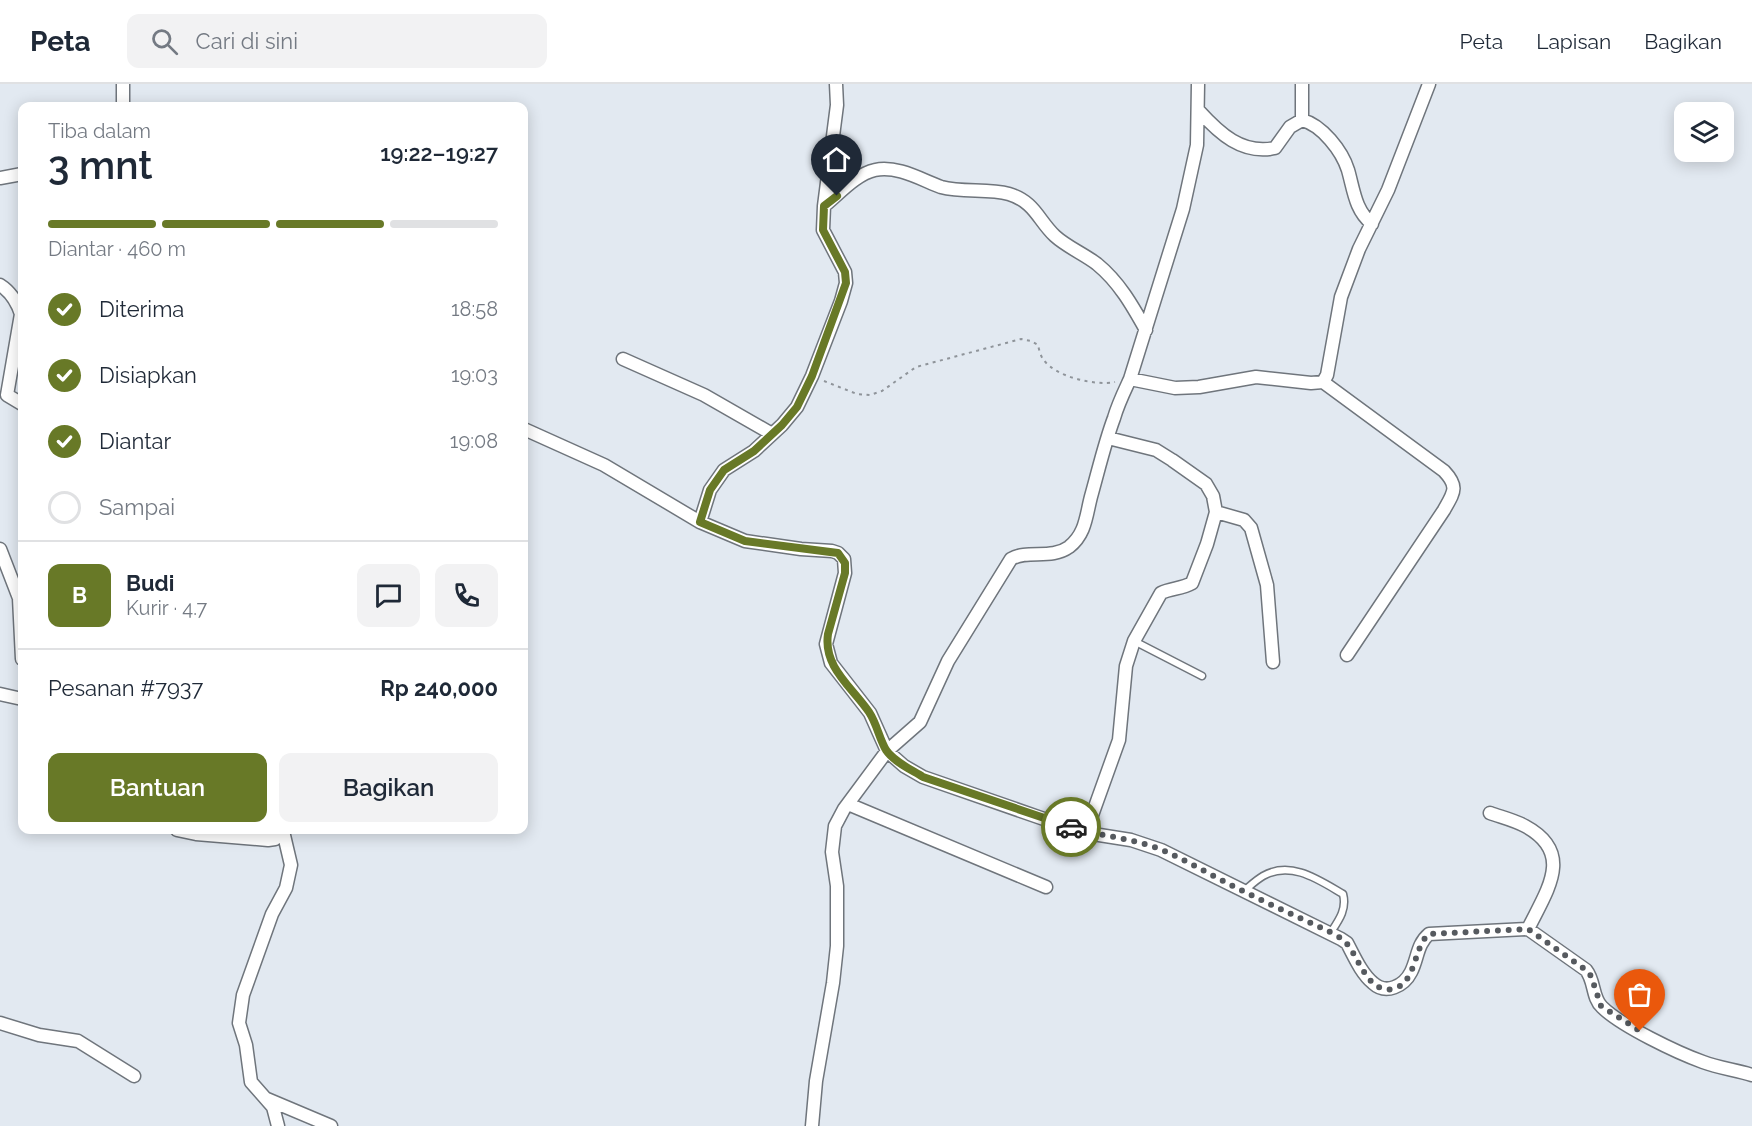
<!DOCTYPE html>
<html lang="id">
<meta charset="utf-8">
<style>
:root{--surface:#fff;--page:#f2f2f3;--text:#1f2937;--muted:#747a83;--line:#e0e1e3;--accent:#687927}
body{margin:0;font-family:Raleway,sans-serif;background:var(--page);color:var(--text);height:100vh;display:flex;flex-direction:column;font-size:22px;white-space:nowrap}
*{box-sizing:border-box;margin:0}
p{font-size:20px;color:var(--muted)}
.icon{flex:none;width:33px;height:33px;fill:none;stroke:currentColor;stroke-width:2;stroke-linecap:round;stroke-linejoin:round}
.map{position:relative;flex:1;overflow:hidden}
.drawer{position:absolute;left:18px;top:18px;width:510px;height:732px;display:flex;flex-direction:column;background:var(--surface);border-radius:12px;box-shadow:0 3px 15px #0003}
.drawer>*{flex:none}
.controls{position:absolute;left:1674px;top:18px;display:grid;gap:12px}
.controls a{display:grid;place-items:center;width:60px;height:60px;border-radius:12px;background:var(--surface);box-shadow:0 3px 15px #0003;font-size:30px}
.pin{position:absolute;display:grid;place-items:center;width:51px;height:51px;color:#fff;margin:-62px -26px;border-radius:50% 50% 50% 0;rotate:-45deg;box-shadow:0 0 6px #0007}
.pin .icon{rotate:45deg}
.courier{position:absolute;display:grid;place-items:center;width:60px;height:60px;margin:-30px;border:4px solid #687927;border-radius:50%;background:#fff;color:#222;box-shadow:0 2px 8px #0007}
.overview em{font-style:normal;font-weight:600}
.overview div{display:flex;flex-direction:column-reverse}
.overview{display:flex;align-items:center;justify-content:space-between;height:102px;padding:0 30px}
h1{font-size:39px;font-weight:600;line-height:45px}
.bar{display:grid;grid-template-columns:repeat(4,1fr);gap:9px 6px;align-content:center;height:72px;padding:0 30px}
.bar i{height:8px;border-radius:4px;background:var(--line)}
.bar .active{background:var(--accent)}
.bar p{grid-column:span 4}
.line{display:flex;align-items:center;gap:15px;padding:0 30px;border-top:2px solid var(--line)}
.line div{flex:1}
.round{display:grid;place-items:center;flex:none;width:63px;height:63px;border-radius:12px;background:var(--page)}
ol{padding:0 30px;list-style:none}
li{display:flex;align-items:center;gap:18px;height:66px}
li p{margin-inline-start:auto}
li .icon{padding:6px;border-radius:50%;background:var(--accent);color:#fff;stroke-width:4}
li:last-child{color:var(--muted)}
li i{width:33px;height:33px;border:3px solid var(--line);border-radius:50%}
.button{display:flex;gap:12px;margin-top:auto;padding:12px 30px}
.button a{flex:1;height:69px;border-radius:12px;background:var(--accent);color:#fff;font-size:24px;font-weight:600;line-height:69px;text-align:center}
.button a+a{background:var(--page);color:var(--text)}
header{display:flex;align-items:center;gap:36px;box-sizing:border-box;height:84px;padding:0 30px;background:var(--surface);border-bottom:2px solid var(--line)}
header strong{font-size:28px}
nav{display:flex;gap:33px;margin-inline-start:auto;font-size:21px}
.search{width:420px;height:54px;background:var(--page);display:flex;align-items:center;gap:15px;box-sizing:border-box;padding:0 21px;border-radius:12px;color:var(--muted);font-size:22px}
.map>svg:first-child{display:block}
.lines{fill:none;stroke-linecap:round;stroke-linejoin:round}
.service-casing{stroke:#6f757c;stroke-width:9}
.minor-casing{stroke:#6f757c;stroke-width:15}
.path{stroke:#8f949a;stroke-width:2;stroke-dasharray:3 4.5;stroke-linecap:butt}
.service{stroke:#fff;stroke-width:6}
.minor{stroke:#fff;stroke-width:12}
.done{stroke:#565a5f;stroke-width:6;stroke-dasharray:0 10.8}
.route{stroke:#687927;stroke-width:8}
</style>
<header>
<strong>Peta</strong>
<div class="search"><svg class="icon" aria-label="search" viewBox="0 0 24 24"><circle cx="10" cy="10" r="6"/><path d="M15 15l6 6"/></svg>Cari di sini</div>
<nav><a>Peta</a><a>Lapisan</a><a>Bagikan</a></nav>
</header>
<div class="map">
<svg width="1752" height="1042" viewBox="0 0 1752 1042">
<rect width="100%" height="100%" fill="#e2e9f1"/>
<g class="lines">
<g class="service-casing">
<path id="service" d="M1134 557 1202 592
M1244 807C1250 802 1256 796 1263 792 1291 776 1319 796 1343 810 1347 825 1339 836 1331 848"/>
</g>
<g class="minor-casing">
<path id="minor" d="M123 0V22
M836 0 837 21 824 122 823 146 845 188 846 199 841 217 812 292 797 323 782 341 754 367 724 386 710 406 700 438 745 457 801 465 832 467 838 469 844 475 845 489 826 560 831 579 870 629 887 667 904 682 923 693 1044 735 1093 750 1131 756 1161 766 1341 855 1347 859C1354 872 1361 889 1373 899 1386 911 1404 902 1411 888 1418 874 1417 860 1429 850L1528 845 1586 886C1595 897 1592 914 1602 923 1621 942 1678 969 1703 978 1719 984 1736 986 1752 991
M1302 0V36
M1199 27C1219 49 1242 71 1275 64L1290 43 1302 36C1322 41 1342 67 1348 86 1354 107 1355 126 1372 140
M0 94 22 90
M824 122C838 111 856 90 875 86 897 81 922 96 941 103 963 109 988 104 1009 110 1035 118 1038 136 1055 152 1067 163 1084 170 1097 180 1119 198 1132 221 1146 246
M0 201C11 208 17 218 21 230L7 311 22 320
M623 275 704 311 772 350
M1130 295 1183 125 1197 61 1198 0
M1323 298 1444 387C1459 403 1454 408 1444 426L1347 571
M524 345 604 381 700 438
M1108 354 1156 366 1172 376 1206 400 1213 412 1216 428 1244 436 1251 444 1267 501 1273 578
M0 465 19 514 22 575
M0 610 22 615
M848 720 1046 803
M1490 729C1501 733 1514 736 1525 742 1575 769 1547 806 1528 845
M177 746 196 750 268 756 275 755 284 746
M1086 748 1119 656 1126 582 1134 557 1161 509C1171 504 1182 505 1192 499L1207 460 1216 428
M0 939 39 951 78 957 134 992
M267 1015 331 1042
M278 1042 273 1023 251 998 246 961 239 939 243 911 272 830 286 804 291 781 283 747
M812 1042 816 997 833 899 837 862V802L832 768 835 742 844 725 887 667 920 638 948 577 1011 475C1028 465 1051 476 1069 463 1087 449 1086 429 1092 409 1099 384 1105 358 1114 334 1118 320 1124 308 1130 295L1175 304 1199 303 1256 293 1311 299 1323 298 1327 291 1341 213 1359 165 1388 106 1429 0"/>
</g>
<path class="path" d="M824 297 857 310 870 311 882 307 916 283 1021 255 1031 257 1038 261C1039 265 1040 271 1043 275 1055 293 1095 302 1115 298"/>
<use href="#service" class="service"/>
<use href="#minor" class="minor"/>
</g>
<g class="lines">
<path class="done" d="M1071 743C1100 752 1131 754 1160 765 1188 777 1214 793 1241 806 1270 821 1299 833 1328 847 1334 850 1342 854 1347 860 1359 874 1368 910 1393 905 1417 899 1413 863 1429 850L1528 845 1586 886 1591 892 1601 922 1640 947"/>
<path class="route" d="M837 112 824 122 823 146 845 188 846 199 812 292 797 323 782 341 754 367 724 386 710 406 700 438 745 457 838 469 845 479V489L828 550C823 583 852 603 869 628 877 640 879 654 886 666 894 678 912 686 923 693L1071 743"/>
</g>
</svg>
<div class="controls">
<a><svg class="icon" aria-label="layers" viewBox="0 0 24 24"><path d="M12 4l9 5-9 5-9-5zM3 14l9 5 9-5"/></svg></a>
</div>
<div class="pin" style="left:1640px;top:947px;background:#ea580c"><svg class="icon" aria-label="bag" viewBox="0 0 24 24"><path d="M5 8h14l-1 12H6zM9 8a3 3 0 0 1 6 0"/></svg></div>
<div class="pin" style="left:837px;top:112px;background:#1f2937"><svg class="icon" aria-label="home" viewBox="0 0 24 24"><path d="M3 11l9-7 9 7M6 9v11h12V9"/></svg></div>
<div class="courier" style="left:1071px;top:743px"><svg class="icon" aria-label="car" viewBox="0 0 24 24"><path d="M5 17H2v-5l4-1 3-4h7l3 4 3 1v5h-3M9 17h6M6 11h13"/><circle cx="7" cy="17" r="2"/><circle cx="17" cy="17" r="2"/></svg></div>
<section class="drawer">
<div class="overview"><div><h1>3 mnt</h1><p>Tiba dalam</p></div><em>19:22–19:27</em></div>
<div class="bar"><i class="active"></i><i class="active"></i><i class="active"></i><i></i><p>Diantar · 460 m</p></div>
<ol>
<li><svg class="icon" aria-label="check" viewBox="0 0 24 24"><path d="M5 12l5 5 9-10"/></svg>Diterima<p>18:58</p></li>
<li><svg class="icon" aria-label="check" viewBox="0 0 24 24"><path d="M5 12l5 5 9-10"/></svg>Disiapkan<p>19:03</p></li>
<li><svg class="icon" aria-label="check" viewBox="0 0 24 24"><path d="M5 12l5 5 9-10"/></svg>Diantar<p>19:08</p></li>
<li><i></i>Sampai</li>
</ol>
<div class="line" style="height:108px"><b class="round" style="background:var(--accent);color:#fff">B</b><div><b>Budi</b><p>Kurir · 4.7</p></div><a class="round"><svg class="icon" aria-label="chat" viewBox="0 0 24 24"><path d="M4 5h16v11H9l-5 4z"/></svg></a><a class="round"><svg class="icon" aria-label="phone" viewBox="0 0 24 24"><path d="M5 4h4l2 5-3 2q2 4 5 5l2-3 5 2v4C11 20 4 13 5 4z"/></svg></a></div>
<div class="line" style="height:78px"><div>Pesanan #7937</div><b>Rp 240,000</b></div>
<div class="button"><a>Bantuan</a><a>Bagikan</a></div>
</section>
</div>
